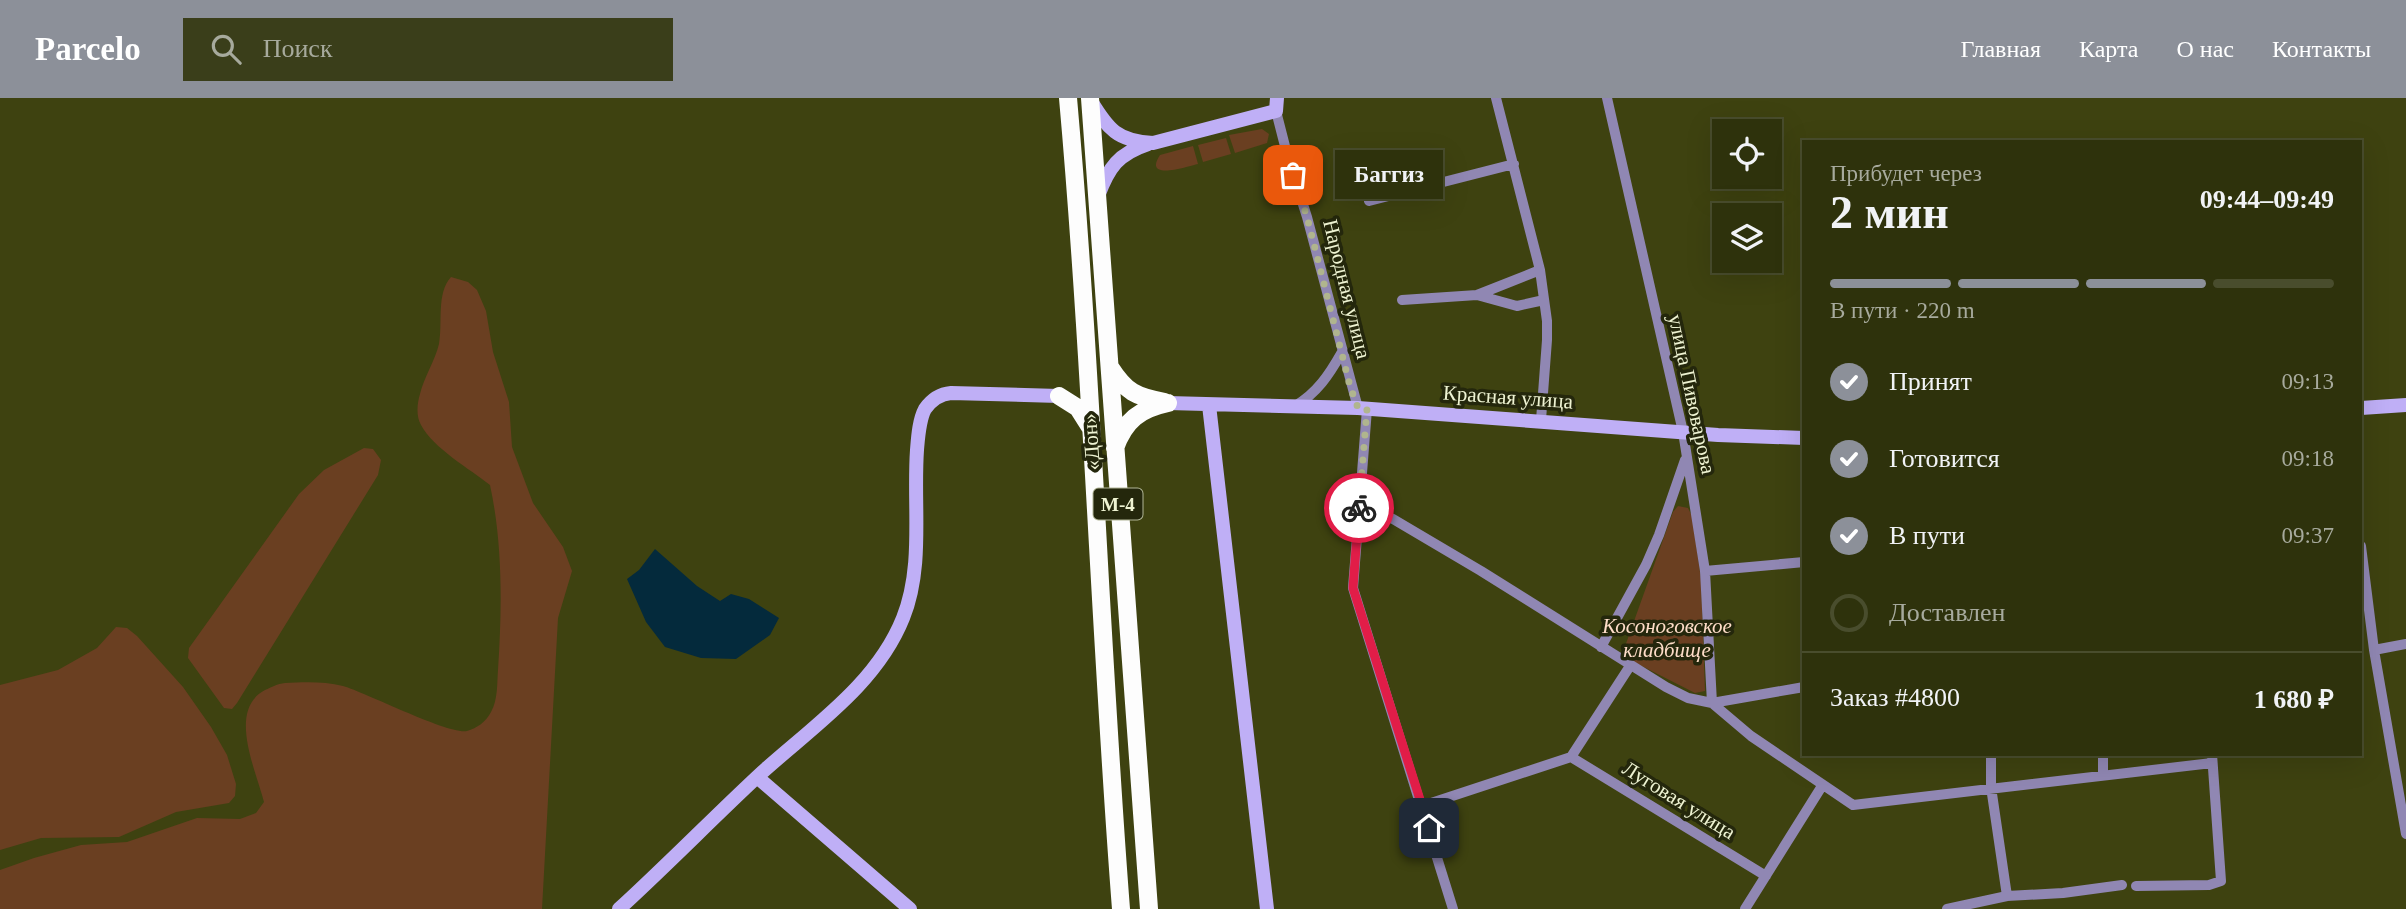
<!DOCTYPE html>
<html lang="ru">
<meta charset="utf-8">
<style>
:root{--surface:#2e320c;--page:#3a3e1a;--text:#f1f3f6;--muted:#a7aa9d;--line:#494d2d;--accent:#8c9099}
body{margin:0;font-family:Georgia,serif;background:var(--page);color:var(--text);height:100vh;display:flex;flex-direction:column;font-size:26px;white-space:nowrap}
*{box-sizing:border-box;margin:0}
p{font-size:23px;color:var(--muted)}
.icon{flex:none;width:38px;height:38px;fill:none;stroke:currentColor;stroke-width:2;stroke-linecap:round;stroke-linejoin:round}
.map{position:relative;flex:1;overflow:hidden}
.side{position:absolute;left:1802px;top:42px;width:560px;height:616px;display:flex;flex-direction:column;background:var(--surface);border-radius:0px;box-shadow:0 7px 28px #0002,0 0 0 2px var(--line)}
.side>*{flex:none}
.tools{position:absolute;left:1712px;top:21px;display:grid;gap:14px}
.tools a{display:grid;place-items:center;width:70px;height:70px;border-radius:0px;background:var(--surface);box-shadow:0 7px 28px #0002,0 0 0 2px var(--line);font-size:35px}
.pin{position:absolute;display:grid;place-items:center;width:60px;height:60px;color:#fff;margin:-30px;border-radius:14px;box-shadow:0 4px 10px #0006}
.courier{position:absolute;display:grid;place-items:center;width:70px;height:70px;margin:-35px;border:5px solid #e11d48;border-radius:50%;background:#fff;color:#222;box-shadow:0 2px 9px #0007}
.bubble{position:absolute;height:49px;border-radius:0px;background:var(--surface);box-shadow:0 7px 28px #0002,0 0 0 2px var(--line);font-size:23px;font-weight:600;line-height:49px;text-align:center}
.summary em{font-style:normal;font-weight:600}
.summary div{display:flex;flex-direction:column-reverse}
.summary{display:flex;align-items:center;justify-content:space-between;height:119px;padding:0 28px}
h1{font-size:46px;font-weight:600;line-height:52px}
.bar{display:grid;grid-template-columns:repeat(4,1fr);gap:10px 7px;align-content:center;height:84px;padding:0 28px}
.bar i{height:9px;border-radius:5px;background:var(--line)}
.bar .selected{background:var(--accent)}
.bar p{grid-column:span 4}
.line{display:flex;align-items:center;gap:18px;padding:0 28px;border-top:2px solid var(--line)}
.line div{flex:1}
ol{padding:0 28px;list-style:none}
li{display:flex;align-items:center;gap:21px;height:77px}
li p{margin-inline-start:auto}
li .icon{padding:7px;border-radius:50%;background:var(--accent);color:#fff;stroke-width:4}
li:last-child{color:var(--muted)}
li i{width:38px;height:38px;border:4px solid var(--line);border-radius:50%}
header{display:flex;align-items:center;gap:42px;box-sizing:border-box;height:98px;padding:0 35px;background:var(--accent);color:#fff}
header strong{font-size:33px}
nav{display:flex;gap:38px;margin-inline-start:auto;font-size:24px}
.search{width:490px;height:63px;background:var(--page);display:flex;align-items:center;gap:18px;box-sizing:border-box;padding:0 24px;border-radius:0px;color:var(--muted);font-size:26px}
.map>svg:first-child{display:block}
.green{fill:#6a3f21}
.water{fill:#042a3c}
.lines{fill:none;stroke-linecap:round;stroke-linejoin:round}
.street{stroke:#9087b3;stroke-width:10}
.secondary{stroke:#bfaff6;stroke-width:14}
.highway{stroke:#fdfdfd;stroke-width:18}
.done{stroke:#b0b58e;stroke-width:7;stroke-dasharray:0 12.6}
.route{stroke:#e11d48;stroke-width:9}
.labels{text-anchor:middle;stroke-width:7;stroke-linejoin:round;paint-order:stroke}
.shield{fill:#24270c;stroke:#b1b697;stroke-width:2}
.shield-label{font-size:19px;font-weight:bold;fill:#eef3d2}
.street-label{font-size:21px;fill:#eef3d2;stroke:#24270c}
.park-label{font-size:21px;font-style:italic;fill:#feddc8;stroke:#24270c}
</style>
<header>
<strong>Parcelo</strong>
<div class="search"><svg class="icon" aria-label="search" viewBox="0 0 24 24"><circle cx="10" cy="10" r="6"/><path d="M15 15l6 6"/></svg>Поиск</div>
<nav><a>Главная</a><a>Карта</a><a>О нас</a><a>Контакты</a></nav>
</header>
<div class="map">
<svg width="2406" height="811" viewBox="0 0 2406 811">
<rect width="100%" height="100%" fill="#3e4210"/>
<path class="green" d="M1262 31 1269 36 1267 45 1235 55 1229 37Z
M1226 40 1231 56 1203 64 1198 47Z
M1193 48 1198 66C1189 68 1142 84 1160 57Z
M451 179 468 184 477 192 486 213 493 254 509 304 512 349 533 405 563 449 572 473 558 520 542 811H0V772L34 760 81 747 127 744 197 720 240 721 256 715 264 704C256 672 227 612 265 592 272 589 277 586 285 585 303 584 324 583 343 588 367 595 449 637 467 633 477 630 486 624 491 614 498 602 497 585 498 572 502 511 503 447 490 387 470 371 433 350 421 327 416 318 417 306 420 296 424 279 435 263 439 246 443 224 436 196 451 179Z
M364 350 373 351 381 362 378 377 237 605 232 611 224 610 188 560 189 550 299 396 324 372Z
M1678 408 1688 410 1692 418 1701 481 1705 593 1695 595 1628 561 1623 554 1673 414Z
M116 529 127 530 137 538 183 589 211 629 227 657 236 686 235 698 229 705 176 714 119 739 41 740 0 752V587L58 572 97 550Z"/>
<path class="water" d="M655 451 697 488 720 503 731 496 749 501 779 520 770 537 736 561 701 560 665 549 646 524 627 481 639 472Z"/>
<g class="lines">
<path class="street" d="M1496 0 1540 172 1547 223V242L1541 322
M1607 0 1683 334 1705 473 1712 605 1804 589
M1276 13 1287 56 1307 119 1358 310
M1369 103 1514 66
M1477 197 1517 208 1544 202
M1402 202 1477 197 1540 172
M1295 308C1317 295 1329 277 1342 254
M1367 311 1353 490 1453 811
M1359 409 1393 421 1481 473 1666 589 1688 600 1712 605 1751 638 1853 707 2212 665
M2361 448 2374 552 2406 736
M1705 473 1804 464
M1601 549 1646 467 1659 437 1685 362
M2374 552 2406 546
M1991 656V689L2007 798
M2103 656V676
M1571 659 1766 778
M1422 708 1571 659 1630 568
M2136 788 2209 787 2221 783 2212 656
M1745 811 1822 688
M1947 811 2007 798 2063 795 2122 787"/>
<path class="secondary" d="M1091 3C1108 31 1117 43 1153 45L1276 13 1277 0
M1098 98C1109 69 1118 56 1148 46
M1168 305 1358 310 1718 337 1804 340
M1209 307 1267 811
M2361 310 2406 307
M757 679 910 811
M619 811C666 768 711 722 757 679 809 631 876 588 903 520 924 468 913 408 917 352 918 340 919 322 925 311 932 301 940 296 951 295L1059 298"/>
<path class="highway" d="M1068 0C1092 270 1100 541 1121 811
M1090 0 1149 811
M1110 269C1126 294 1136 299 1165 304
M1059 298 1078 310 1090 329
M1115 350C1125 322 1140 311 1168 305"/>
</g>
<g class="lines">
<path class="done" d="M1293 77 1307 119 1350 288 1358 310 1367 311 1359 410"/>
<path class="route" d="M1359 410 1353 490 1429 730"/>
</g>
<g class="labels">
<rect class="shield" x="1093.5" y="390.5" width="49" height="31" rx="5"/>
<g class="shield-label">
<text x="1118" y="413">М-4</text>
</g>
<g class="street-label">
<text transform="translate(1347 191) rotate(76)" y="7">Народная улица</text>
<text transform="translate(1692 296) rotate(78)" y="7">улица Пивоварова</text>
<text transform="translate(1508 299) rotate(4)" y="7">Красная улица</text>
<text transform="translate(1091 344) rotate(-94)" y="7">«Дон»</text>
<text transform="translate(1679 702) rotate(32)" y="7">Луговая улица</text>
</g>
<g class="park-label">
<text x="1667" y="535">Косоноговское<tspan x="1667" dy="24">кладбище</tspan></text>
</g>
</g>
</svg>
<div class="tools">
<a><svg class="icon" aria-label="locate" viewBox="0 0 24 24"><circle cx="12" cy="12" r="6"/><path d="M12 2v4M12 18v4M2 12h4M18 12h4"/></svg></a>
<a><svg class="icon" aria-label="layers" viewBox="0 0 24 24"><path d="M12 4l9 5-9 5-9-5zM3 14l9 5 9-5"/></svg></a>
</div>
<div class="pin" style="left:1293px;top:77px;background:#ea580c"><svg class="icon" aria-label="bag" viewBox="0 0 24 24"><path d="M5 8h14l-1 12H6zM9 8a3 3 0 0 1 6 0"/></svg></div>
<div class="pin" style="left:1429px;top:730px;background:#1f2937"><svg class="icon" aria-label="home" viewBox="0 0 24 24"><path d="M3 11l9-7 9 7M6 9v11h12V9"/></svg></div>
<div class="courier" style="left:1359px;top:410px"><svg class="icon" aria-label="bike" viewBox="0 0 24 24"><circle cx="6" cy="16" r="4"/><circle cx="18" cy="16" r="4"/><path d="M6 16l4-8h5l3 8M10 8l3 8H6M13 5h3"/></svg></div>
<div class="bubble" style="left:1335px;top:52px;width:108px">Баггиз</div>
<section class="side">
<div class="summary"><div><h1>2 мин</h1><p>Прибудет через</p></div><em>09:44–09:49</em></div>
<div class="bar"><i class="selected"></i><i class="selected"></i><i class="selected"></i><i></i><p>В пути · 220 m</p></div>
<ol>
<li><svg class="icon" aria-label="check" viewBox="0 0 24 24"><path d="M5 12l5 5 9-10"/></svg>Принят<p>09:13</p></li>
<li><svg class="icon" aria-label="check" viewBox="0 0 24 24"><path d="M5 12l5 5 9-10"/></svg>Готовится<p>09:18</p></li>
<li><svg class="icon" aria-label="check" viewBox="0 0 24 24"><path d="M5 12l5 5 9-10"/></svg>В пути<p>09:37</p></li>
<li><i></i>Доставлен</li>
</ol>
<div class="line" style="height:91px"><div>Заказ #4800</div><b>1 680 ₽</b></div>
</section>
</div>
